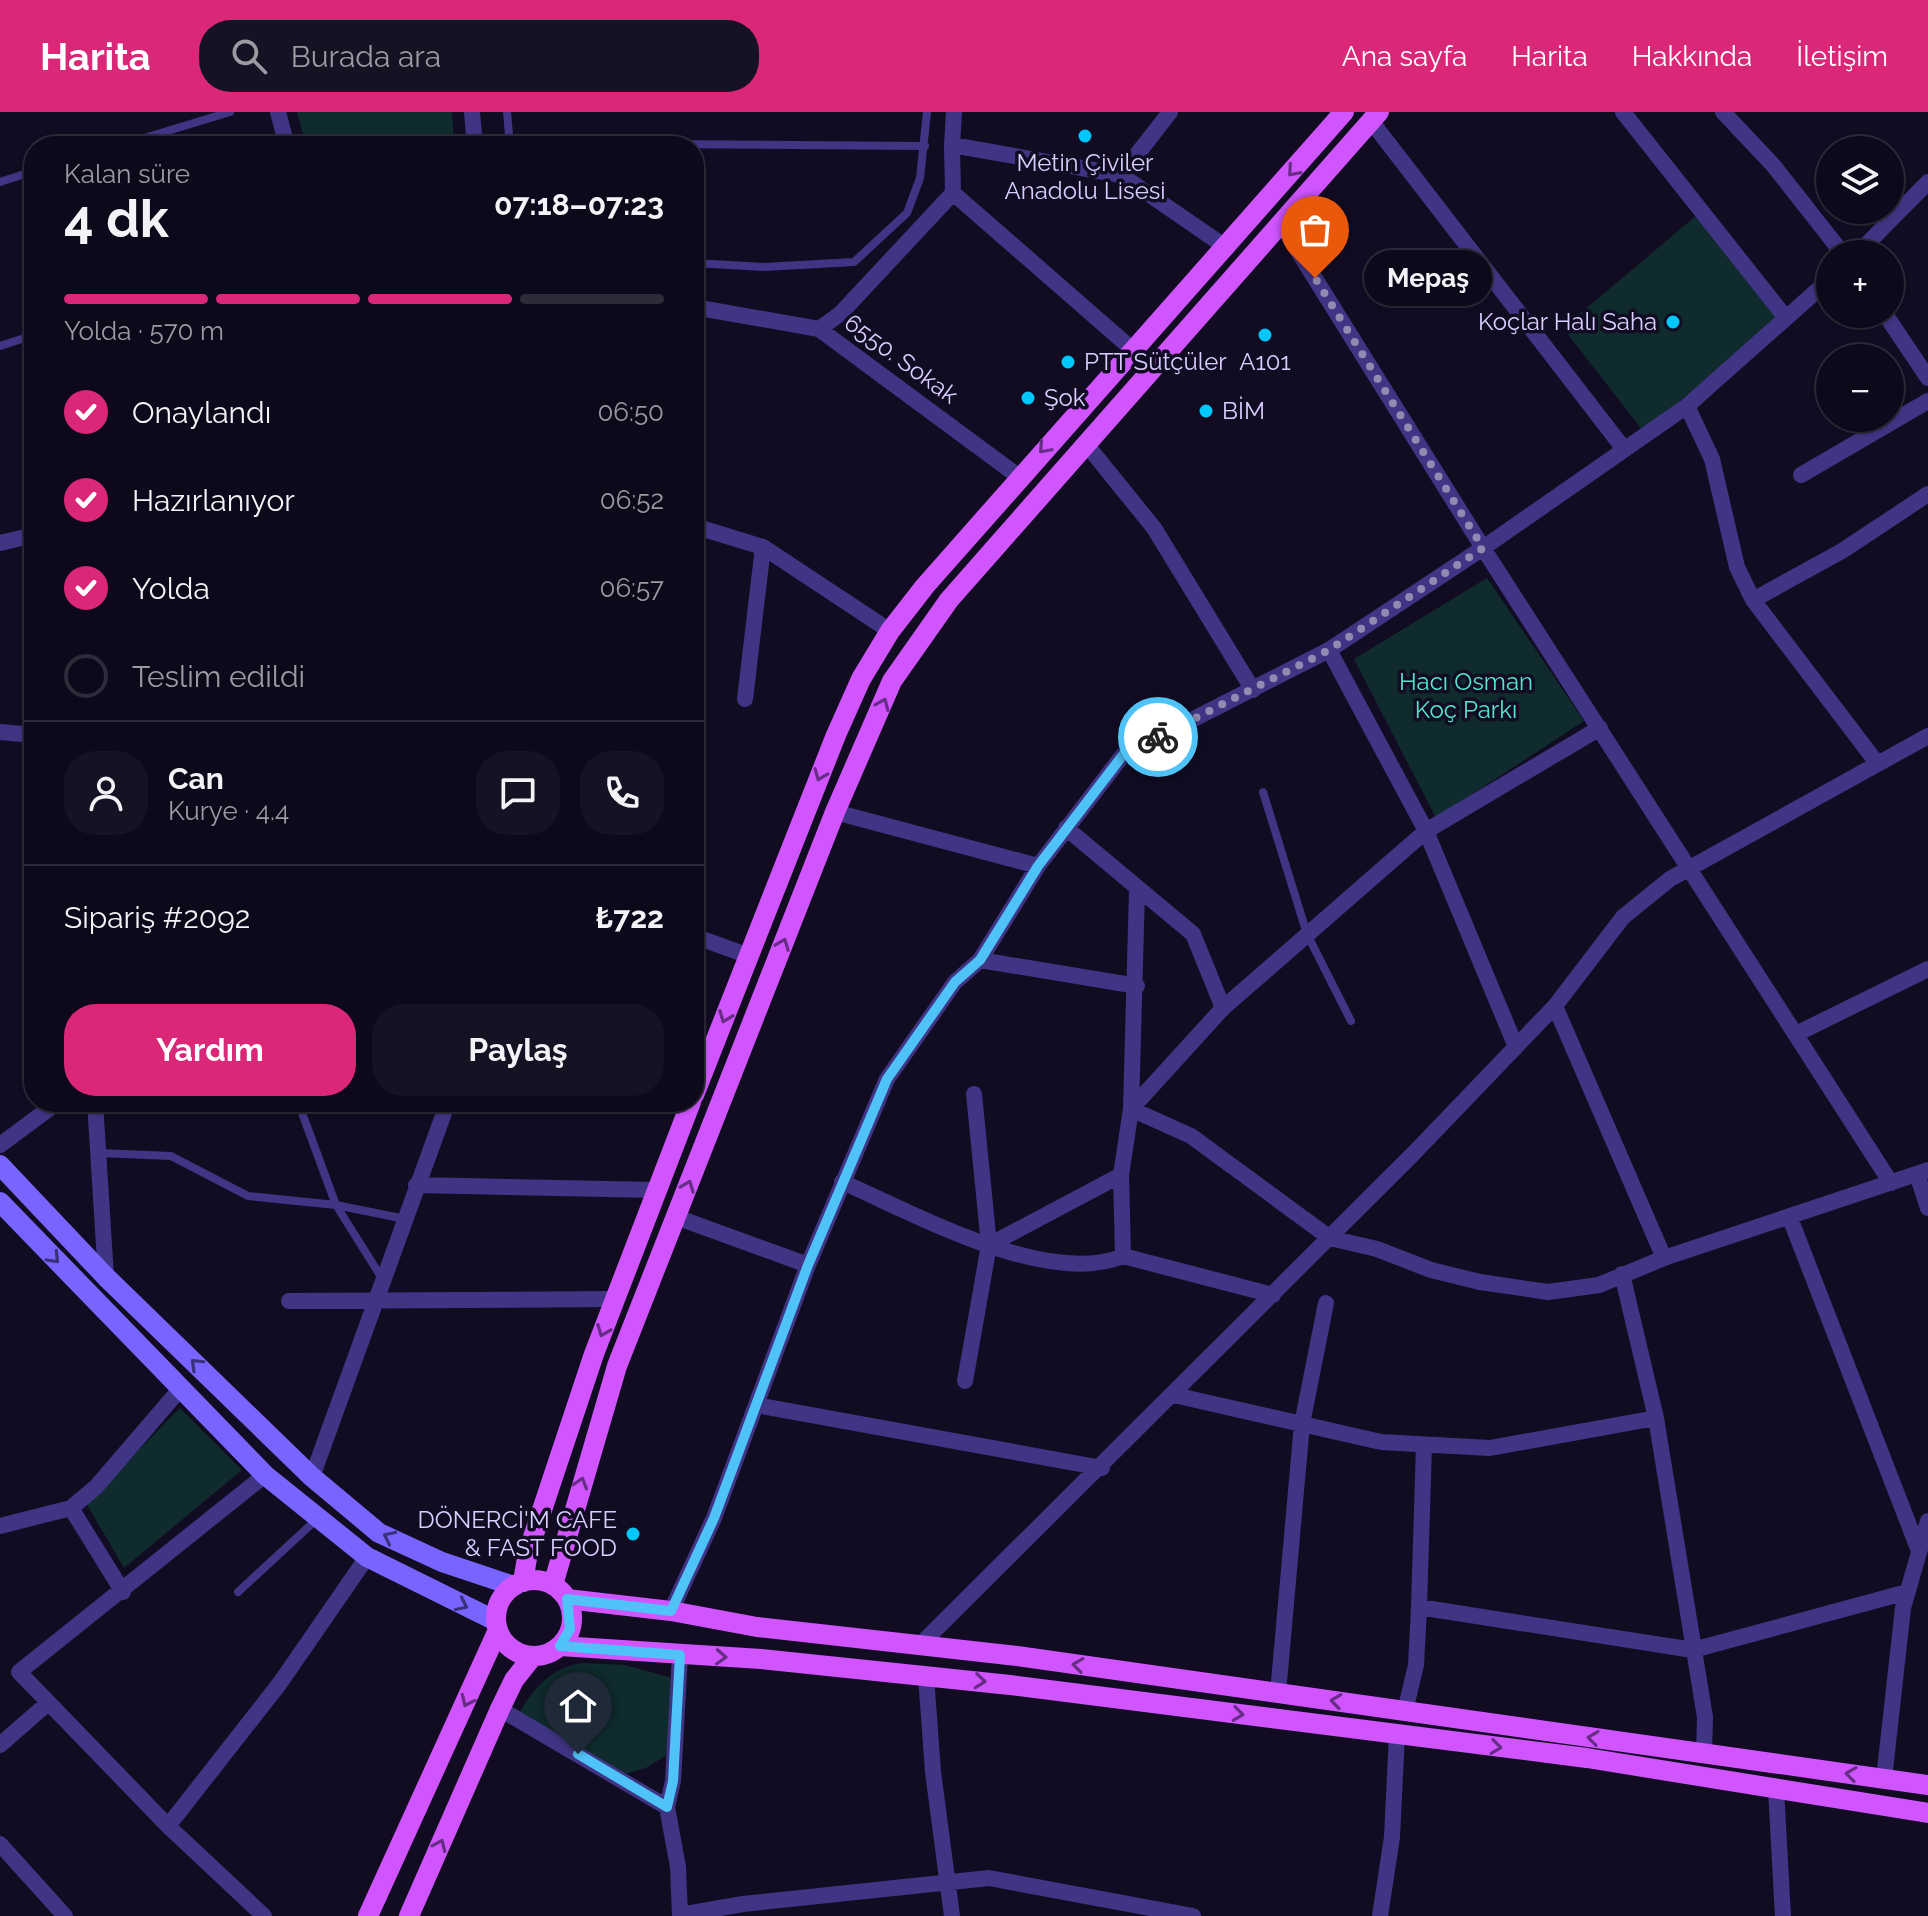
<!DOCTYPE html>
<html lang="tr">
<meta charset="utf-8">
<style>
:root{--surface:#0e091a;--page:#171223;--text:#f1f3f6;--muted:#9b9aa2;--line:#2e2a39;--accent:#db2777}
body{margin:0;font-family:Raleway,sans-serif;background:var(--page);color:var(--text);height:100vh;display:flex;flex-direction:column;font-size:30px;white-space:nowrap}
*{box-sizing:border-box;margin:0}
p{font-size:26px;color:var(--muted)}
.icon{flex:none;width:44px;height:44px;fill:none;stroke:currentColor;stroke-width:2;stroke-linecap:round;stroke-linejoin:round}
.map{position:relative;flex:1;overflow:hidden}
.panel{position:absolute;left:24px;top:24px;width:680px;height:976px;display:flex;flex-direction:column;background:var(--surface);border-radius:32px;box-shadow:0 2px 6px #0004,0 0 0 2px var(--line)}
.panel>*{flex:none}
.buttons{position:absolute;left:1816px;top:24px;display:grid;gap:16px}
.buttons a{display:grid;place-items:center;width:88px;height:88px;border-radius:50%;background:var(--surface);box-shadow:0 2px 6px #0004,0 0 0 2px var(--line);font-size:40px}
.pin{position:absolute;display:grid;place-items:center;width:68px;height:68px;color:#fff;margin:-82px -34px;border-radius:50% 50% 50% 0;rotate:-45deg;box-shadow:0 0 8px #0007}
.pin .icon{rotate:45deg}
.courier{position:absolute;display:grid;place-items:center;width:80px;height:80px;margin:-40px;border:6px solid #4fc3f7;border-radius:50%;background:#fff;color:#222;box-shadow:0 2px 10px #0007}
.bubble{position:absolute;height:56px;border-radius:28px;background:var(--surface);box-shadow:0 2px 6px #0004,0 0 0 2px var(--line);font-size:26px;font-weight:700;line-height:56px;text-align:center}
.head em{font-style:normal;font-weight:700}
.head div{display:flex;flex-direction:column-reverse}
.head{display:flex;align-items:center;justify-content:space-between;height:136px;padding:0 40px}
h1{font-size:52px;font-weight:700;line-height:60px}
.bar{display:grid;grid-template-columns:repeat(4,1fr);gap:12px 8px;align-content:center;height:96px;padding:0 40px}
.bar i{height:10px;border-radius:6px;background:var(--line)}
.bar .selected{background:var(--accent)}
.bar p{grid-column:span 4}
.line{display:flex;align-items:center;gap:20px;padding:0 40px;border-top:2px solid var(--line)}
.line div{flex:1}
.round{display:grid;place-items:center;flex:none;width:84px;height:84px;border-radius:32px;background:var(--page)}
ol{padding:0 40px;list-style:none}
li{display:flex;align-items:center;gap:24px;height:88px}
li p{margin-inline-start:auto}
li .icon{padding:8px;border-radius:50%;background:var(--accent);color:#fff;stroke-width:4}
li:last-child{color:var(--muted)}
li i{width:44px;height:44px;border:4px solid var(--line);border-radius:50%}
.primary-button{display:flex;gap:16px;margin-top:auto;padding:16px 40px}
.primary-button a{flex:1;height:92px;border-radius:32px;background:var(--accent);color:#fff;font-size:32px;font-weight:700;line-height:92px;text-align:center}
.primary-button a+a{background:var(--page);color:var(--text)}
header{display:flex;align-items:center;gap:48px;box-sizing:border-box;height:112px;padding:0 40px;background:var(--accent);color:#fff}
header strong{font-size:38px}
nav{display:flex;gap:44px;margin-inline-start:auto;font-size:28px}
.search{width:560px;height:72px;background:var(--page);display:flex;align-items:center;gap:20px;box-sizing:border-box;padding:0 28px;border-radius:32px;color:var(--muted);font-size:30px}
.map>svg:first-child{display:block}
.green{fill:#0f2b2d}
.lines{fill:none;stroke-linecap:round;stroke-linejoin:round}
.lane{stroke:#403584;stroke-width:8}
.street{stroke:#403584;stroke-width:16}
.secondary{stroke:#7865ff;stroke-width:20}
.primary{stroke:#d055ff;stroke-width:20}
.oneway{stroke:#672d86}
.oneway2{stroke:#3b307b}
.done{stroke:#938ab2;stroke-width:8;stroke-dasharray:0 14.4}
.route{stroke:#4fc3f7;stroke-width:10}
.poi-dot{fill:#00c7f9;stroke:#120c23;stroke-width:3}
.labels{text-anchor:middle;stroke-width:7;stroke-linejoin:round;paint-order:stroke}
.poi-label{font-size:24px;fill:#d8ceff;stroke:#120c23;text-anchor:start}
.street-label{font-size:24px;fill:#d8ceff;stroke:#120c23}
.park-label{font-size:24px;fill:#54e5cf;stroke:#120c23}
</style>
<header>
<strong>Harita</strong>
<div class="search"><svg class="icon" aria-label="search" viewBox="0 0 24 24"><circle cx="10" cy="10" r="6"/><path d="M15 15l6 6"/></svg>Burada ara</div>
<nav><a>Ana sayfa</a><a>Harita</a><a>Hakkında</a><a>İletişim</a></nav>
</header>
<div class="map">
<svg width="1928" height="1804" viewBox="0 0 1928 1804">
<rect width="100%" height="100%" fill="#120c23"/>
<path class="green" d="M297 0H452L454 34H306Z
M1697 103 1783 205 1643 319 1563 216Z
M1487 466 1584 609 1436 706 1354 547Z
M180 1296 242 1358 124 1456 86 1391Z
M581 1551 625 1553 672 1566 668 1642 648 1655 623 1663 519 1601C535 1575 550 1557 581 1551Z"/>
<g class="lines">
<path class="lane" d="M507 0 510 34
M509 31 925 34
M118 34 230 0
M0 70 34 59
M694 151 764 155 854 150 907 101 920 66 927 0
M0 234 34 223
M1263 680 1307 822 1351 909
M298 990 336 1093 383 1168
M100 1041 171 1044 248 1084 336 1093 405 1107
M238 1480 317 1407"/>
<path class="street" d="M278 0 287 34
M472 0 475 34
M954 0 952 33 1121 63
M1170 0 1121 63 1227 136
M1623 0 1786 206
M1723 0 1773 53 1843 142
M1371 9 1624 337
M952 33 953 81 1133 238
M1281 112 1483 436 1891 1071
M1857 142 1928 70
M694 195 819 217 1018 364
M1885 202 1928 266
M819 217 840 202 953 81
M1687 294 1712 347 1737 455 1753 488 1877 651
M1086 332 1154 416 1253 578
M1801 363 1928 289
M694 414 763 435 890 519
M0 431 34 423
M1753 488 1842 439 1928 382
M1329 538 1426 719 1516 935
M745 587 763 435
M0 620 34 623
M835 700 1038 754
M1066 716 1193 822 1223 896
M1137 778 1131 997 1191 1024 1330 1126 1377 1137 1431 1158 1480 1170 1548 1180 1599 1173 1664 1146 1928 1058
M694 824 749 844
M980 848 1137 874
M1555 894 1664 1146
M1796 922 1928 857
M95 990 106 1165
M0 1033 58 990
M1917 1062 1928 1096
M842 1070C914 1101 1047 1176 1123 1144
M416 1073 657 1078
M676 1105 808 1153
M1790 1106 1919 1439
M989 1133 1121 1063
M1622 1162 1656 1306 1705 1605 1704 1642
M1273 1183 1123 1144 1121 1063 1131 997 1223 896 1426 719 1600 616
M289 1189 615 1187
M965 1269 989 1133 974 982
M1174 1283 1381 1330 1490 1336 1656 1306
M756 1293 1102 1356
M1424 1333 1419 1495 1693 1538 1907 1480
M312 1365 448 990
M71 1396 123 1480
M0 1414 71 1396 96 1375 181 1276
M671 1499 714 1406 808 1153 887 967 955 870 980 848 1038 754 1123 643 1329 538 1483 436 1687 294 1830 167
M920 1533 1413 1042 1555 894 1623 805 1670 767 1928 624
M926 1564 933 1660 952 1804
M1278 1581 1302 1312 1326 1191
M500 1597 667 1695 678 1755 680 1804
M1405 1599 1416 1553 1419 1495
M0 1633 48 1591
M1884 1667 1903 1496 1928 1409
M1776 1677 1783 1804
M667 1695 673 1669 680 1543
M168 1714 280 1571 367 1445
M0 1732 65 1804
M680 1803 743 1792 989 1766 1193 1804
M264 1804 168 1714 19 1560 265 1363
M1380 1804 1392 1725 1397 1622"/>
<path class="secondary" d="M0 1053 106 1165 312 1365 379 1421 442 1450 514 1474
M0 1090 265 1363 367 1445 496 1509"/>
<path class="primary" d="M694 983 836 623 861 567 890 519 925 474 1344 0
M496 1506a38 38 0 1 1 76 0a38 38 0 1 1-76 0Z
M523 1470 528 1440 594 1242 691 990
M553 1473 617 1254 835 700 892 569 949 488 1379 0
M567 1487 671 1499 757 1515 1017 1544 1928 1673
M560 1534 761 1547 1010 1573 1587 1646 1928 1701
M368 1804 498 1518
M409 1804 500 1597 514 1568 533 1544"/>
</g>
<defs><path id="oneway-chevron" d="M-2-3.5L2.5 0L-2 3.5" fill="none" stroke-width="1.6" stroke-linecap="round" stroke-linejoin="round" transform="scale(2)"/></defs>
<g class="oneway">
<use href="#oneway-chevron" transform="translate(1293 59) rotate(131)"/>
<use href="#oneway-chevron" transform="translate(1044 336) rotate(132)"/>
<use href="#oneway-chevron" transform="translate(883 592) rotate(-67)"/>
<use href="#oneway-chevron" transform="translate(820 663) rotate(112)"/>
<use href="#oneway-chevron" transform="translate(783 832) rotate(-69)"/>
<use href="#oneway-chevron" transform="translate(725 905) rotate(111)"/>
<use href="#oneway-chevron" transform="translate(688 1074) rotate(-69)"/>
<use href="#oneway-chevron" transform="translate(603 1219) rotate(111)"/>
<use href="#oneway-chevron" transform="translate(581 1371) rotate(-73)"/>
<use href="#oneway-chevron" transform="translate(721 1545) rotate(3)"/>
<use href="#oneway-chevron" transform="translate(1078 1553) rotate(-172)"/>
<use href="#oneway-chevron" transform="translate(980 1569) rotate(6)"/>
<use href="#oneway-chevron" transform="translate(467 1589) rotate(115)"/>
<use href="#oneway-chevron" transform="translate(1336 1589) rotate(-172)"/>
<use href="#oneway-chevron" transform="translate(1238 1602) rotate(7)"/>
<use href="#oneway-chevron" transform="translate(1593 1626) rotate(-172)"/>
<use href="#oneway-chevron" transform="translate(1496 1635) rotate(7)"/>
<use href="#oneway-chevron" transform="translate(1851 1662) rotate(-172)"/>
<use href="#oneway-chevron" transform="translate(440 1733) rotate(-66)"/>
</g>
<g class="oneway2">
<use href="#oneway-chevron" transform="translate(54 1146) rotate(46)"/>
<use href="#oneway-chevron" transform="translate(196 1252) rotate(-136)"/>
<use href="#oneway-chevron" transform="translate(389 1425) rotate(-154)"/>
<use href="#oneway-chevron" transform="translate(462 1493) rotate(26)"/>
</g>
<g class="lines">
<path class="done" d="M1158 625 1329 538 1483 436 1315 166"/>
<path class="route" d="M578 1642 667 1695 673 1669 680 1543 560 1534 570 1517 567 1487 671 1499 714 1406 808 1153 887 967 955 870 980 848 1038 754 1123 643 1158 625"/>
</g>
<g class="poi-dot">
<circle cx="1085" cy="24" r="8"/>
<circle cx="1673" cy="210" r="8"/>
<circle cx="1265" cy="223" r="8"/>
<circle cx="1068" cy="250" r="8"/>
<circle cx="1028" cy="286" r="8"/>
<circle cx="1206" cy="299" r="8"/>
<circle cx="633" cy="1422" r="8"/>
</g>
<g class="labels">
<g class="poi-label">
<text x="1085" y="59" text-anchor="middle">Metin Çiviler<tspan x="1085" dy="28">Anadolu Lisesi</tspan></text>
<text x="1657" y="218" text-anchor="end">Koçlar Halı Saha</text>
<text x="1084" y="258">PTT Sütçüler</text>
<text x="1265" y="258" text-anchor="middle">A101</text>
<text x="1044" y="294">Şok</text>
<text x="1222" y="307">BİM</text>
<text x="617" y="1416" text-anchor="end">DÖNERCİ'M CAFE<tspan x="617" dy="28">&amp; FAST FOOD</tspan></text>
</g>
<g class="street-label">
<text transform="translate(901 247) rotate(36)" y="8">6550. Sokak</text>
</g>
<g class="park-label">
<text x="1466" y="578">Hacı Osman<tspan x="1466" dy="28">Koç Parkı</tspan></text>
</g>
</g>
</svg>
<div class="buttons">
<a><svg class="icon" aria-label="layers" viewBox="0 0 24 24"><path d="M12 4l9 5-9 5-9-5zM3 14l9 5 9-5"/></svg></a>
<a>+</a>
<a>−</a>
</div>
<div class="pin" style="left:1315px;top:166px;background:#ea580c"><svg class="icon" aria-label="bag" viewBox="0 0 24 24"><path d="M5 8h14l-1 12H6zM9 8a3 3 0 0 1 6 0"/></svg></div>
<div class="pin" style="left:578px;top:1642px;background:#1f2937"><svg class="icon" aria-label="home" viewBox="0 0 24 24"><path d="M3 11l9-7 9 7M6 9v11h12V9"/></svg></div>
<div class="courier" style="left:1158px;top:625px"><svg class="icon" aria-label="bike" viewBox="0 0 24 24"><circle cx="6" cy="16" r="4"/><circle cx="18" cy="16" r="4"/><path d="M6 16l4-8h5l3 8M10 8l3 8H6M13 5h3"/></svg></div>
<div class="bubble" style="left:1364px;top:138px;width:128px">Mepaş</div>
<section class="panel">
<div class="head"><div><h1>4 dk</h1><p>Kalan süre</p></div><em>07:18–07:23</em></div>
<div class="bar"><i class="selected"></i><i class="selected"></i><i class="selected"></i><i></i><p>Yolda · 570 m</p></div>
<ol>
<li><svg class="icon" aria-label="check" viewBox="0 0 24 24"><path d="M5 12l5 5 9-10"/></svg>Onaylandı<p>06:50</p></li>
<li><svg class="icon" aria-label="check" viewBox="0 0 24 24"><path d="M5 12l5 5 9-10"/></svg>Hazırlanıyor<p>06:52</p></li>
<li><svg class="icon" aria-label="check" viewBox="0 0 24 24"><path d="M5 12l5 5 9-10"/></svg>Yolda<p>06:57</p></li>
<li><i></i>Teslim edildi</li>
</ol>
<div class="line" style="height:144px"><a class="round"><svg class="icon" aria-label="person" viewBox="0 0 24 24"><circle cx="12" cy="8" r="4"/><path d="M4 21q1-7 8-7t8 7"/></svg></a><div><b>Can</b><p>Kurye · 4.4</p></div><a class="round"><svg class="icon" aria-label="chat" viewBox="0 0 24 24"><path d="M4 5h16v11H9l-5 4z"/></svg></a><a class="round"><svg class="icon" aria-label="phone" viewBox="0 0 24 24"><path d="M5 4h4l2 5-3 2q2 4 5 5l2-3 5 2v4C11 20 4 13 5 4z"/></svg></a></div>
<div class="line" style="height:104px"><div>Sipariş #2092</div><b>₺722</b></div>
<div class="primary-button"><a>Yardım</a><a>Paylaş</a></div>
</section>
</div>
